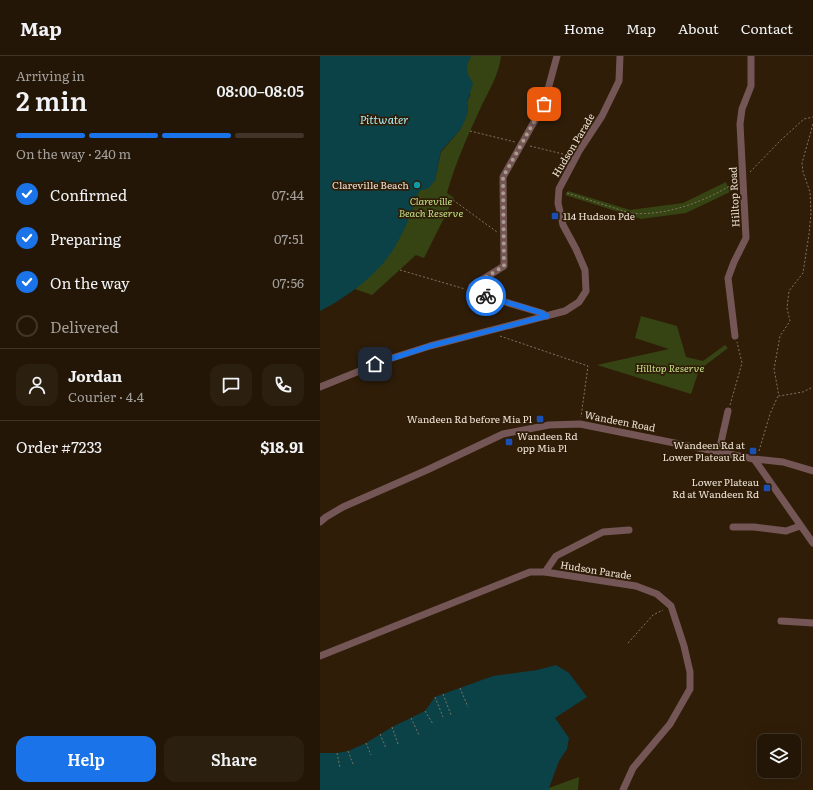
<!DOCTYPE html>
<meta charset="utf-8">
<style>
:root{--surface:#231606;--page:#2b1f10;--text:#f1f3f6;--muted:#a39f9b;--line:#403528;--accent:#1a73e8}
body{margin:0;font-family:Literata,serif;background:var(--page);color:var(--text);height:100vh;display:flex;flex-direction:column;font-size:15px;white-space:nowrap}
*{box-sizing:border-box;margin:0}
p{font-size:13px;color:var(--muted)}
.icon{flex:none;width:22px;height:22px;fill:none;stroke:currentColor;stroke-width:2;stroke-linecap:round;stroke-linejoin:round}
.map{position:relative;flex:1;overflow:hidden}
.panel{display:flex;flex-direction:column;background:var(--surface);width:320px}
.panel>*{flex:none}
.tools{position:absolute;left:437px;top:678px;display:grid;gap:8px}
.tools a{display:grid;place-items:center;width:44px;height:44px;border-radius:8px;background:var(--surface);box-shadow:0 4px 16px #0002,0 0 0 1px var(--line);font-size:20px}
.pin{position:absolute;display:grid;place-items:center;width:34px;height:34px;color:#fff;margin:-17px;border-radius:8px;box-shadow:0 2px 6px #0006}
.courier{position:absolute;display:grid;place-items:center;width:40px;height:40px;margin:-20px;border:3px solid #1a73e8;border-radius:50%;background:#fff;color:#222;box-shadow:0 1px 5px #0007}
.head em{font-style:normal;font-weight:600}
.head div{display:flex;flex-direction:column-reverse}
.head{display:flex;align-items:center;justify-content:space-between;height:68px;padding:0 16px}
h1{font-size:26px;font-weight:600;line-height:30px}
.bar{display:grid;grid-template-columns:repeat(4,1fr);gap:6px 4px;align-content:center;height:48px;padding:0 16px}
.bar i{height:5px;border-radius:3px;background:var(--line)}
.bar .active{background:var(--accent)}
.bar p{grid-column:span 4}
.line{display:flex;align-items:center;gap:10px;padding:0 16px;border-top:1px solid var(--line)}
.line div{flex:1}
.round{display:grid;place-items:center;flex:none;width:42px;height:42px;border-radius:12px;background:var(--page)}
ol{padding:0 16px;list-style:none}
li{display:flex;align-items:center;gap:12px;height:44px}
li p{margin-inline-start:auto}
li .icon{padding:4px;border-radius:50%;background:var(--accent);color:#fff;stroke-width:4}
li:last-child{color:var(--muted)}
li i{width:22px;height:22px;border:2px solid var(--line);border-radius:50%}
.primary-button{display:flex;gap:8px;margin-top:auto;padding:8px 16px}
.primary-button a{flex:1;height:46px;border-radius:12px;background:var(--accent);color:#fff;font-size:16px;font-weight:600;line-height:46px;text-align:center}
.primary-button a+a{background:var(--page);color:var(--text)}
header{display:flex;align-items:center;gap:24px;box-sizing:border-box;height:56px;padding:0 20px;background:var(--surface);border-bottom:1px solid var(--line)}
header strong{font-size:19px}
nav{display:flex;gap:22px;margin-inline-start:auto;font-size:14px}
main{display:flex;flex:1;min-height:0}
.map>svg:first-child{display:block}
.green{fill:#364413}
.water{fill:#0a4248}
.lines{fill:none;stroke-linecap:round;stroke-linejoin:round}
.path{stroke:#827361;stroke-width:1;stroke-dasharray:2 2;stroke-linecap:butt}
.minor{stroke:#755656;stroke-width:7}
.done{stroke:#aa9c8d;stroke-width:4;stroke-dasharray:0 7.2}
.route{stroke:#1a73e8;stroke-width:5}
.culture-dot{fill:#0f9aa8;stroke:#2f1d08;stroke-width:1.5}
.transit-dot{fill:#1a4fb4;stroke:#2f1d08;stroke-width:1.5}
.labels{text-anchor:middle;stroke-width:3.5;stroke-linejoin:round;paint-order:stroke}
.street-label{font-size:10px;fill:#ede1d4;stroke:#2f1d08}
.poi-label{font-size:10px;fill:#ede1d4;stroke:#2f1d08;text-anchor:end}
.park-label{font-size:10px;font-style:italic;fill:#c4e287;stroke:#2f1d08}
.water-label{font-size:11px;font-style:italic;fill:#a9f2fc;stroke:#2f1d08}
</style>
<header>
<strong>Map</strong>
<nav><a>Home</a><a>Map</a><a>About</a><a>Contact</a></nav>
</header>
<main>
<section class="panel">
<div class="head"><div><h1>2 min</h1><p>Arriving in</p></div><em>08:00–08:05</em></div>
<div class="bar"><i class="active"></i><i class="active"></i><i class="active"></i><i></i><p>On the way · 240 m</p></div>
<ol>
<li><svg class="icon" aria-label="check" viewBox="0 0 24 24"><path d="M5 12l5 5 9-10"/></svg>Confirmed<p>07:44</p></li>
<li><svg class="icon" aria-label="check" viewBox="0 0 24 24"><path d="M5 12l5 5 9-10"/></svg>Preparing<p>07:51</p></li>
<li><svg class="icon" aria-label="check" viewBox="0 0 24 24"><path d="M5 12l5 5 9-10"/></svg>On the way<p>07:56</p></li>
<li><i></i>Delivered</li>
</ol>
<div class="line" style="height:72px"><a class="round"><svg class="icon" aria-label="person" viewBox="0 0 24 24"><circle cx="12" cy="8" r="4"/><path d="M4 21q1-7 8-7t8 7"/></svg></a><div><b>Jordan</b><p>Courier · 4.4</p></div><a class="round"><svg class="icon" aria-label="chat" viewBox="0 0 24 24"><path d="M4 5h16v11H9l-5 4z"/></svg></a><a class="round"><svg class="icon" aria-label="phone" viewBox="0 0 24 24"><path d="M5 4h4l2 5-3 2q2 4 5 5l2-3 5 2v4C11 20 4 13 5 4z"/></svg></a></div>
<div class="line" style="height:52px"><div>Order #7233</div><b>$18.91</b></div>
<div class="primary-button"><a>Help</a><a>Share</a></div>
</section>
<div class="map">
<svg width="493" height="734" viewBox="0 0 493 734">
<rect width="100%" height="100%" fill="#2f1d08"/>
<path class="green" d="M151 0H181C179 19 169 34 161 51 148 79 135 108 127 137L134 142 104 202 96 199 52 239 35 233 56 214 91 158 99 134 115 124 121 96 140 74 148 55 147 47 150 39 146 17 147 8Z
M406 126 410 136 366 157 321 163 245 139 248 135 310 154 363 147Z
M321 260 357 270 366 301 383 305 405 289 408 292 379 314 371 338 277 309 349 293 315 282Z
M259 721 258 734H229V732Z"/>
<path class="water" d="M0 0H151C145 13 145 15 153 27L147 47 148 55 145 64 140 74 121 95 115 124 109 132 99 135C92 155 85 175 73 194 57 219 26 242 0 255Z
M236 609 249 617 267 641 235 662 249 682 247 693 239 705 229 732V734H0V697H17L28 695 46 687 72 671 105 655 115 641 123 638 173 620 217 614Z"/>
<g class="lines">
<path class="path" d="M493 68 482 107 483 116 490 136 491 157 489 178 483 217 469 235 467 252 470 265 460 280 454 313 459 340 483 336 493 331
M150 75 195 86
M210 90 247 99
M430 116 462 83 484 63 493 61
M247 137 310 157C345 161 387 145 416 126
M133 144 177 176
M80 214 145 233
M180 280 268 310 261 361
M410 349 422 307 417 286
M439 395 450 358 458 340
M308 587 333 559 343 554
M140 632 148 651
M123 638 131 659
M115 641 123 661
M105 655 113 668
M91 662 99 679
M72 671 78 688
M60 678 66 692
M46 687 51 699
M28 695 33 708
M17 697 20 712"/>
<path class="minor" d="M227 260 222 257 155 237 152 230 184 210 183 121 224 48 237 0
M415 280 408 222 414 206 426 182 420 68 422 53 431 30V0
M0 331 69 303 110 290 245 255 259 246 266 235 265 214 256 193 243 169 238 147 239 133 259 95 282 60 299 25 300 0
M399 395 408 355
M434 403 493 487
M0 466 6 461 23 451 107 414 183 378 229 369 260 368 434 403 463 406 493 415
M413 471H434L466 475 480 470
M225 516 236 500 283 476 309 474
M461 565 493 567
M0 600 210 516H225L316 530 337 538 351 550 364 590 370 616V633L350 668 313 712 303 734"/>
</g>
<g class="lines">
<path class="done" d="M166 240 155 237 152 230 184 210 183 121 224 48"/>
<path class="route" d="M55 308 110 290 227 260 222 257 166 240"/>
</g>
<circle class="culture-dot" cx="97" cy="129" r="4"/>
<g class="transit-dot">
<rect x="231" y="156" width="8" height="8" rx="2"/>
<rect x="216" y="359" width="8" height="8" rx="2"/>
<rect x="185" y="382" width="8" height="8" rx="2"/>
<rect x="429" y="391" width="8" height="8" rx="2"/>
<rect x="443" y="428" width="8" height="8" rx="2"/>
</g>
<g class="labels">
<g class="street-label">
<text transform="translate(253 89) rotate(-59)" y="4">Hudson Parade</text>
<text transform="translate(414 141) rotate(-93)" y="4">Hilltop Road</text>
<text transform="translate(300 365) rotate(11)" y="4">Wandeen Road</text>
<text transform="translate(276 514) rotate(9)" y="4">Hudson Parade</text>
</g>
<g class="poi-label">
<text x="89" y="133">Clareville Beach</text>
<text x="243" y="164" text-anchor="start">114 Hudson Pde</text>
<text x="212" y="367">Wandeen Rd before Mia Pl</text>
<text x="197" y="384" text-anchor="start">Wandeen Rd<tspan x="197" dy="12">opp Mia Pl</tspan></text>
<text x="425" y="393">Wandeen Rd at<tspan x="425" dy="12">Lower Plateau Rd</tspan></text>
<text x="439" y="430">Lower Plateau<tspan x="439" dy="12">Rd at Wandeen Rd</tspan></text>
</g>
<g class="park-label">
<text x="111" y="149">Clareville<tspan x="111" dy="12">Beach Reserve</tspan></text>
<text x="350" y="316">Hilltop Reserve</text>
</g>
<g class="water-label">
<text x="64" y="68">Pittwater</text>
</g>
</g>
</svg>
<div class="tools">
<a><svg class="icon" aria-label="layers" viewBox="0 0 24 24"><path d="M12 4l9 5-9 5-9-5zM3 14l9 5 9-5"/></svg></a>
</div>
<div class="pin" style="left:224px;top:48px;background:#ea580c"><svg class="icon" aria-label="bag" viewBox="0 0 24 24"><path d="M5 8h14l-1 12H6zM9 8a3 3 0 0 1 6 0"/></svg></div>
<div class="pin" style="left:55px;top:308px;background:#1f2937"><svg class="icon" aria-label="home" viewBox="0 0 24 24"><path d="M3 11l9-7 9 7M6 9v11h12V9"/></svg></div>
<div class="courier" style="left:166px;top:240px"><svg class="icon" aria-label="bike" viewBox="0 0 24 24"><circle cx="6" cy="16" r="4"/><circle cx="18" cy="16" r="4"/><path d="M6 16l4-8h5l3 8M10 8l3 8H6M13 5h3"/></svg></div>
</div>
</main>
